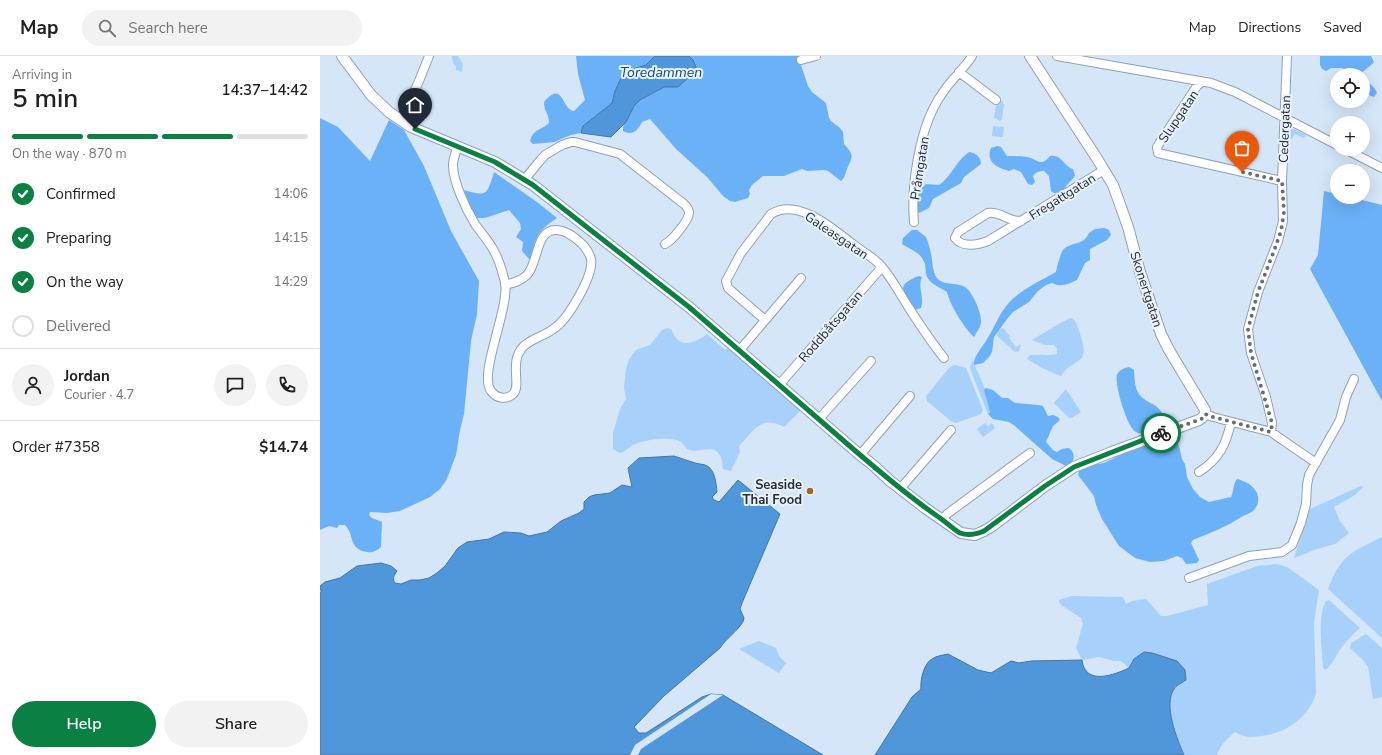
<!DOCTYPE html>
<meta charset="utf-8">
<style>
:root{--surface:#fff;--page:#f2f2f2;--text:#202124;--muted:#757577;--line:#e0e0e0;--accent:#0b8043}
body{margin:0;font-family:"Nunito Sans",sans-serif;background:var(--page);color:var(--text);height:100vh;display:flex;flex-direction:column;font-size:15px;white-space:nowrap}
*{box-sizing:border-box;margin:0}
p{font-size:13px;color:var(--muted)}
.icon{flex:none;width:22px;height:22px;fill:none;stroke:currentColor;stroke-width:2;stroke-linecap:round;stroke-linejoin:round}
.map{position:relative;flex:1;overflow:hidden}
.side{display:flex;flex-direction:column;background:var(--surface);width:320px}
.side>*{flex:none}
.tools{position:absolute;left:1010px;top:12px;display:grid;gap:8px}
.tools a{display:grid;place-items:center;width:40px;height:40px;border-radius:50%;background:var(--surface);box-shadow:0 4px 16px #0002;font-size:20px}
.pin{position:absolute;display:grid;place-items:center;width:34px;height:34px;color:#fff;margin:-41px -17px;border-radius:50% 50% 50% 0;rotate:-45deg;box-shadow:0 0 4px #0007}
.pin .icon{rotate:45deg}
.courier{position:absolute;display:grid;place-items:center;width:40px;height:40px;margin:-20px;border:3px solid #0b8043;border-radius:50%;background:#fff;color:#222;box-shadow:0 1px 5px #0007}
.head em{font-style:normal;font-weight:600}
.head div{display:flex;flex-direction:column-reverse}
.head{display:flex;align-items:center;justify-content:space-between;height:68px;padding:0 12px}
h1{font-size:26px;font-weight:600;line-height:30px}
.bar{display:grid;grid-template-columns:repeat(4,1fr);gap:6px 4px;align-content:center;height:48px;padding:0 12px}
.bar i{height:5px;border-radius:3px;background:var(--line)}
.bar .on{background:var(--accent)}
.bar p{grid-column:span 4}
.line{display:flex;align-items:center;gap:10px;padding:0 12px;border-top:1px solid var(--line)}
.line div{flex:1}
.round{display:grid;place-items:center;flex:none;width:42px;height:42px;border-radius:21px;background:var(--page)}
ol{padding:0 12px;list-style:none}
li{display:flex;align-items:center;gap:12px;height:44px}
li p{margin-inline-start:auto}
li .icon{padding:4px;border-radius:50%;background:var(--accent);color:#fff;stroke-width:4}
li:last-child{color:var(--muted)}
li i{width:22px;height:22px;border:2px solid var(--line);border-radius:50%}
.action{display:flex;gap:8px;margin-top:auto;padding:8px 12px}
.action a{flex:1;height:46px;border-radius:24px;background:var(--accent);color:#fff;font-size:16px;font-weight:600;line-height:46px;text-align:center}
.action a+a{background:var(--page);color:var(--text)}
header{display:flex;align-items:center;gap:24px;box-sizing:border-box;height:56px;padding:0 20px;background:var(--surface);border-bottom:1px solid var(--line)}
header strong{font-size:19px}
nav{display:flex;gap:22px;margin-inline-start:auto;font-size:14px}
.search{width:280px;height:36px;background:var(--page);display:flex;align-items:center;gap:10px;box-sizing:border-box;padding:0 14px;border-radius:22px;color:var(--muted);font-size:15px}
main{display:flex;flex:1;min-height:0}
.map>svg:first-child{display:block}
.green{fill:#a7d0fa}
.forest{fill:#6bb1f7}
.water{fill:#5096da;stroke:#4476a8}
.pier{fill:#d4e6f8}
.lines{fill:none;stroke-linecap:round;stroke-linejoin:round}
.minor-casing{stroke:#91a1b2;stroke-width:10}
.tertiary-casing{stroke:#91a1b2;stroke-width:12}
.minor{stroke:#fff;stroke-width:8}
.tertiary{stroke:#fff;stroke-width:10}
.done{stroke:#646e79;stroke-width:4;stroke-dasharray:0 7.2}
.route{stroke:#0b8043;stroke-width:5}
.poi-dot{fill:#9b661e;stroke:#e8f2fd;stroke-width:1.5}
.labels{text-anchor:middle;stroke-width:4;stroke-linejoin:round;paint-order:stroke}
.street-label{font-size:13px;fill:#272d34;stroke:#e8f2fd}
.poi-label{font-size:13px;font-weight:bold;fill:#272d34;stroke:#e8f2fd;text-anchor:end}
.water-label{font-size:14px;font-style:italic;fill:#164875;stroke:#e8f2fd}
</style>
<header>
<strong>Map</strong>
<div class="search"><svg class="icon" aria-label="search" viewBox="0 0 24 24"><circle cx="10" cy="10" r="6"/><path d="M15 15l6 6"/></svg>Search here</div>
<nav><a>Map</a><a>Directions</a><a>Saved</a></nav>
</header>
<main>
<section class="side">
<div class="head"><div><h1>5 min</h1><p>Arriving in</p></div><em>14:37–14:42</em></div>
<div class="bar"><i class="on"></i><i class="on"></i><i class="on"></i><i></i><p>On the way · 870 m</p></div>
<ol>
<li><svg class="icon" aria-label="check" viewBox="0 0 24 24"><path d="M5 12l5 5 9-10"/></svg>Confirmed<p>14:06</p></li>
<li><svg class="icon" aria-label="check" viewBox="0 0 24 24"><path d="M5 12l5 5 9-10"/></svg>Preparing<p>14:15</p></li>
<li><svg class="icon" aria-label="check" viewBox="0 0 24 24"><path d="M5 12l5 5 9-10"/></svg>On the way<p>14:29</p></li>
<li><i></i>Delivered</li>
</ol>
<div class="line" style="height:72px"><a class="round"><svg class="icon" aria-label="person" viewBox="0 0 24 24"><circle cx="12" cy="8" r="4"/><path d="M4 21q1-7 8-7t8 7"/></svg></a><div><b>Jordan</b><p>Courier · 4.7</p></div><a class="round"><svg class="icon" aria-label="chat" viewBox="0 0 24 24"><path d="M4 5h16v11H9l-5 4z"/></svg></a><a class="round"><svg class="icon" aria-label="phone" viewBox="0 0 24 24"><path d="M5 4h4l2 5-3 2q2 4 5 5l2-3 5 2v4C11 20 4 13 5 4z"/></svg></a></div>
<div class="line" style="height:52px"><div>Order #7358</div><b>$14.74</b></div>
<div class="action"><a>Help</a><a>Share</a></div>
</section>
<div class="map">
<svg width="1062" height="699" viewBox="0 0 1062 699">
<rect width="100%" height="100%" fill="#d4e6f8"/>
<path class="green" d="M132 0H138L143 8 142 16 136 14V10L133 7Z
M679 45H682L684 49 682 63 680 65 674 62 676 49Z
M673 70 684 71 683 81 672 80Z
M968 71H969L986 79 984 82 975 78 972 83 966 80Z
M751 262C757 265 758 272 760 278 772 311 753 300 741 320L724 313 707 303 710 299C719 298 728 300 737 298V293L734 289H725L712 284 742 266Z
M347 272 351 273C353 277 355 282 359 285 367 290 380 284 387 278L405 294 410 290 482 353 464 371C441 358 433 375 419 390L420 396 411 415 403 413C402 408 402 401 399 398 393 388 379 397 370 394 365 393 365 389 361 386 350 379 324 384 313 389 308 392 305 396 300 397L293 393V377L300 353 306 343 304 332 306 312 309 303 316 294 330 289 342 274Z
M683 272 690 280 689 282 696 291 701 288 699 295 695 296 676 279 680 273Z
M653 304C654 310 657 314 659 319 664 330 670 344 670 356L668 358 651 315 650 311Z
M635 309 646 312 663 354 661 358 636 367 631 365 607 345 606 340 630 311Z
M746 333 761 356 750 363 734 347Z
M665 367 668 371 672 367 675 372 663 381 657 373Z
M1041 430 1043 431 1035 439 1014 451 1020 465 1029 477 1015 488 997 493 974 502 990 453Z
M1062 481V582L1008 533C1022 498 1030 497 1062 481Z
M956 508 967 511 995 531 999 535 994 566 996 637C989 661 967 677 941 680 930 681 925 682 915 676 907 683 900 689 897 699H864C857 683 843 649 854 633 856 629 862 627 866 624L857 605 832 597 824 596 814 603 809 612 801 605H794L779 601 762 604 756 592 763 568 761 562 740 548 739 544 752 540 803 541 806 548 812 545 826 543 841 560H847L888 549 887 528 937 510Z
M1009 544 1040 572C1033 578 1027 584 1022 591 1016 598 1013 609 1005 614L1003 611C1002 592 997 562 1006 545Z
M1046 578 1062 592V641L1053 643 1048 611 1044 605 1030 592 1031 587Z
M439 585 456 592 459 600 466 607 459 617 419 593Z"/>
<path class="forest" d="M256 0H335L326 9 307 15 301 22 295 35 292 47 263 70 261 77 251 79 241 83 235 86 213 88 210 85C214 72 221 75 229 67 229 57 224 56 224 46 244 23 241 54 254 55L265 44 258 18Z
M369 0H478L488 30 492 36 506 47 509 62 511 65 520 72 523 76 524 88C534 99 533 100 527 113 525 118 525 122 521 125L508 115 503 114 487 115 482 113 464 120H443L432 129 429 134 430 138 428 142 415 146 410 145 403 140 387 121 356 93 330 63 322 66C318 75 311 80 303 75V71L307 62 314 50 320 44 344 31H358L368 22 373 4Z
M1000 0H1051L1054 6C1050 11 1046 12 1042 17L1043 19H1031L1022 12H1011L1006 15 1002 13 1000 9Z
M1043 20C1047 27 1055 30 1057 37L1054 41 1043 37Z
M0 62 18 71 50 105 69 64 84 74 104 110 131 175 159 225 157 258 151 285 144 358 140 374 136 399 126 425 120 433 110 441 80 455 67 457 50 456 49 459 52 462 62 466 61 491C57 495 52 497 47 496 28 493 35 479 25 469H19L17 472 9 470 0 474Z
M677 90 681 91 687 100C694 100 701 100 707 101 718 103 720 112 730 100 742 98 744 111 753 113L755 120C753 123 750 125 748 128 743 134 742 137 734 137L731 135 729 120 724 115C719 115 716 116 713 120L715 126 712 129 708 128 701 116 694 113 689 115C678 112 665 106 671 92Z
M649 96C656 97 661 101 661 108L644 121 641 127 613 143 609 152 599 157 596 153C597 143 598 134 606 128L619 129C631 121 636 105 649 96Z
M174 116 217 146 237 162C216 176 216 181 210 204L202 195 203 186 196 181 201 173 200 167 189 154 165 162H155L144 134C167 141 167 139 174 116Z
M1004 135 1017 138V141H1030L1062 149V345L990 213 998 199Z
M784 172 789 174 791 179 787 184 770 193V204L765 207 757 224C748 228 741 232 732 227L726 229 718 235 709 246 693 256 687 263 674 281 672 296 669 301 663 307 654 309C653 300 663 291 667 283 672 276 675 268 679 261 692 237 713 229 736 216 737 211 741 194 745 192 755 185 763 190 769 177L775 173Z
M592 174H597L606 181C608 186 610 192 611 198 613 205 612 216 617 222 623 230 637 226 645 231 653 236 662 258 661 267 660 272 656 277 654 281 644 272 630 249 627 236 621 232 613 229 609 224 605 219 606 214 605 208 601 196 591 194 582 188L583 182Z
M599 220 602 221C597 231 605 241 601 252L595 254C583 237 574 229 599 220Z
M809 311 814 314C815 325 814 336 824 343 830 348 834 347 840 354 844 359 845 365 851 368 842 372 826 381 816 376 807 372 794 327 797 319 799 314 804 312 809 311Z
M666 332 673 334 682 342H688L695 347 718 349 723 350 728 360 733 359 738 361 740 364 733 370 726 386 733 394 737 396 742 393 749 392C755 397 755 402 751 408L746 410 732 403 695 370 689 366 673 363 668 358 670 356 664 334Z
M845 383H854L859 390 862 403 865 408 867 421 873 433 880 441 889 446 911 441C914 435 913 428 917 423 925 425 933 429 937 437 939 442 939 449 934 454 931 457 927 458 923 460 908 470 890 477 873 484L871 487 879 504 877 507 866 508 862 502 857 500 844 505 830 506 815 502 799 490 782 463 776 449 774 440 758 419 759 415 766 410 784 407 807 396 831 386Z"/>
<path class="water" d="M335 0H369L373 4 376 11 371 17 368 22 358 31H344L320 44 314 50 306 66 291 81 261 77 263 70 292 47 295 35 301 22 307 15 326 9Z
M354 400C361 402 368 405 375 407 378 408 382 408 385 409 395 412 396 427 397 436L392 441 394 444 399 446 418 424 460 458 422 547 420 553 424 562C424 570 405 583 400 592L344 640 314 671 319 677H326L382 641 391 638 403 639 503 699H0V537L2 534H0V530L5 526 20 522 37 510 61 507 71 510 77 515C74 519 72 523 75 527L81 528 91 524H100L109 522 117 517 125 510 138 492 147 486 169 483 184 476 201 477 209 480 227 476 241 465 259 457 264 453V446L269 441 274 439 290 437 302 429 312 431 308 412 319 402Z
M824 596 832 597 857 605 865 614 866 624C862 627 856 629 854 633 843 649 857 683 864 699H555L592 641 601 633C600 624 604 607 612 603 616 600 623 599 628 598L658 614 671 617 691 605 699 607 711 605 762 604C765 630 794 619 809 612L814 603Z"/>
<path class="pier" d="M391 638 403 639 321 693 318 699H310L315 689Z"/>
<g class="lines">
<g class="minor-casing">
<path id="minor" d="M737 0 891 27 915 36 1017 89
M481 4 496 0
M639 16 676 44
M882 26 877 30 837 91 838 97 962 125
M81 64 99 25 109 0
M137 91C136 97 133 103 133 109 133 126 146 153 155 168 161 177 169 185 174 195 180 205 182 216 185 226 190 252 158 318 171 335 176 342 185 344 192 339 203 331 188 307 203 291 211 282 226 280 236 271 249 261 274 219 271 203 270 198 267 194 264 190 257 183 246 174 236 174 215 174 219 206 207 219 201 225 193 227 185 229
M1025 93 1062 112
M205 123 218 107 225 99 242 89 251 86H255L300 98 364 148C367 151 369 153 369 157 369 164 352 185 345 188
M701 165C688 166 681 155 668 157L638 176 635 182C642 192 658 189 668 185L784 114
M594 166C591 130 599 75 618 44 624 34 631 25 639 17 643 11 649 6 652 0
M445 264 408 232 406 225 421 197 451 158C478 141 513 173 534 189 543 196 555 202 562 211 573 224 580 238 589 252 600 269 611 286 624 302
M419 295 481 222
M459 329 562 211
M885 358 893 361 951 376 996 407
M499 363 551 305
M951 376 952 367 946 341 931 297 928 273 938 236 958 185 963 165 962 125 967 0
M540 399 590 340
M879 416C899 403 906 389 911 366
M580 433 631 374
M622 464 627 458 710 397
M869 522 929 500 962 496 972 489 981 467 986 448 987 429 989 419 1020 364 1026 341 1034 323"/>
</g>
<g class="tertiary-casing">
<path id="tertiary" d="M22 0 51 39 69 56 91 71 175 106 213 129 369 251 540 399 553 409 569 424 605 452 641 477 655 479 664 475 671 471 725 430 754 411 792 396 879 364C884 361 885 359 885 354L849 294 841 278 820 216 808 171 793 129 776 101 710 0"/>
</g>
<use href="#minor" class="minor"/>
<use href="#tertiary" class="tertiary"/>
</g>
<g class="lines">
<path class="done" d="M841 377 879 364 883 362 885 358 893 361 951 376 952 367 931 297 928 273 938 236 954 195 961 175 964 156 962 125 922 116"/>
<path class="route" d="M95 73 175 106 213 129 369 251 532 392C561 417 589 441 620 462 627 467 633 473 640 477 648 480 657 478 664 475L725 430 754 411 841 377"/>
</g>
<circle class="poi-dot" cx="490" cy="435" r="4"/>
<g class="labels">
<g class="street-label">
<text transform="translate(858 60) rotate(-56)" y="5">Slupgatan</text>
<text transform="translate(964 73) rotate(-88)" y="5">Cedergatan</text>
<text transform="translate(599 112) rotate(-81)" y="5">Pråmgatan</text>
<text transform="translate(742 140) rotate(-32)" y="5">Fregattgatan</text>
<text transform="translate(517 179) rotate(34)" y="5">Galeasgatan</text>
<text transform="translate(827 233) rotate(72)" y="5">Skonertgatan</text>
<text transform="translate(510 270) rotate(-49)" y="5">Roddbåtsgatan</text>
</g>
<g class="poi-label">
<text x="482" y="433">Seaside<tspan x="482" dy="15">Thai Food</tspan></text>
</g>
<g class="water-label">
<text x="341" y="21">Toredammen</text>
</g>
</g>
</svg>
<div class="tools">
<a><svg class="icon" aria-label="locate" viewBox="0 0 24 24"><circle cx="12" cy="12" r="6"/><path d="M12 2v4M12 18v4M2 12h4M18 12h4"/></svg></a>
<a>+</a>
<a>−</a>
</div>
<div class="pin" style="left:922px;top:116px;background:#ea580c"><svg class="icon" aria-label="bag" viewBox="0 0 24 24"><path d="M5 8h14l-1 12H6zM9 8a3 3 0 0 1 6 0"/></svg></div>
<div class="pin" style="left:95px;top:73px;background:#1f2937"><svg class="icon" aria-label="home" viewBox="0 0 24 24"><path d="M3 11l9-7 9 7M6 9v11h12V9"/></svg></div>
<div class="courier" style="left:841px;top:377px"><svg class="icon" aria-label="bike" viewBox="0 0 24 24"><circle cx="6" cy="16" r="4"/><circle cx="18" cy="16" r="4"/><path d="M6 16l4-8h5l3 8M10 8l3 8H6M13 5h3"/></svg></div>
</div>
</main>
